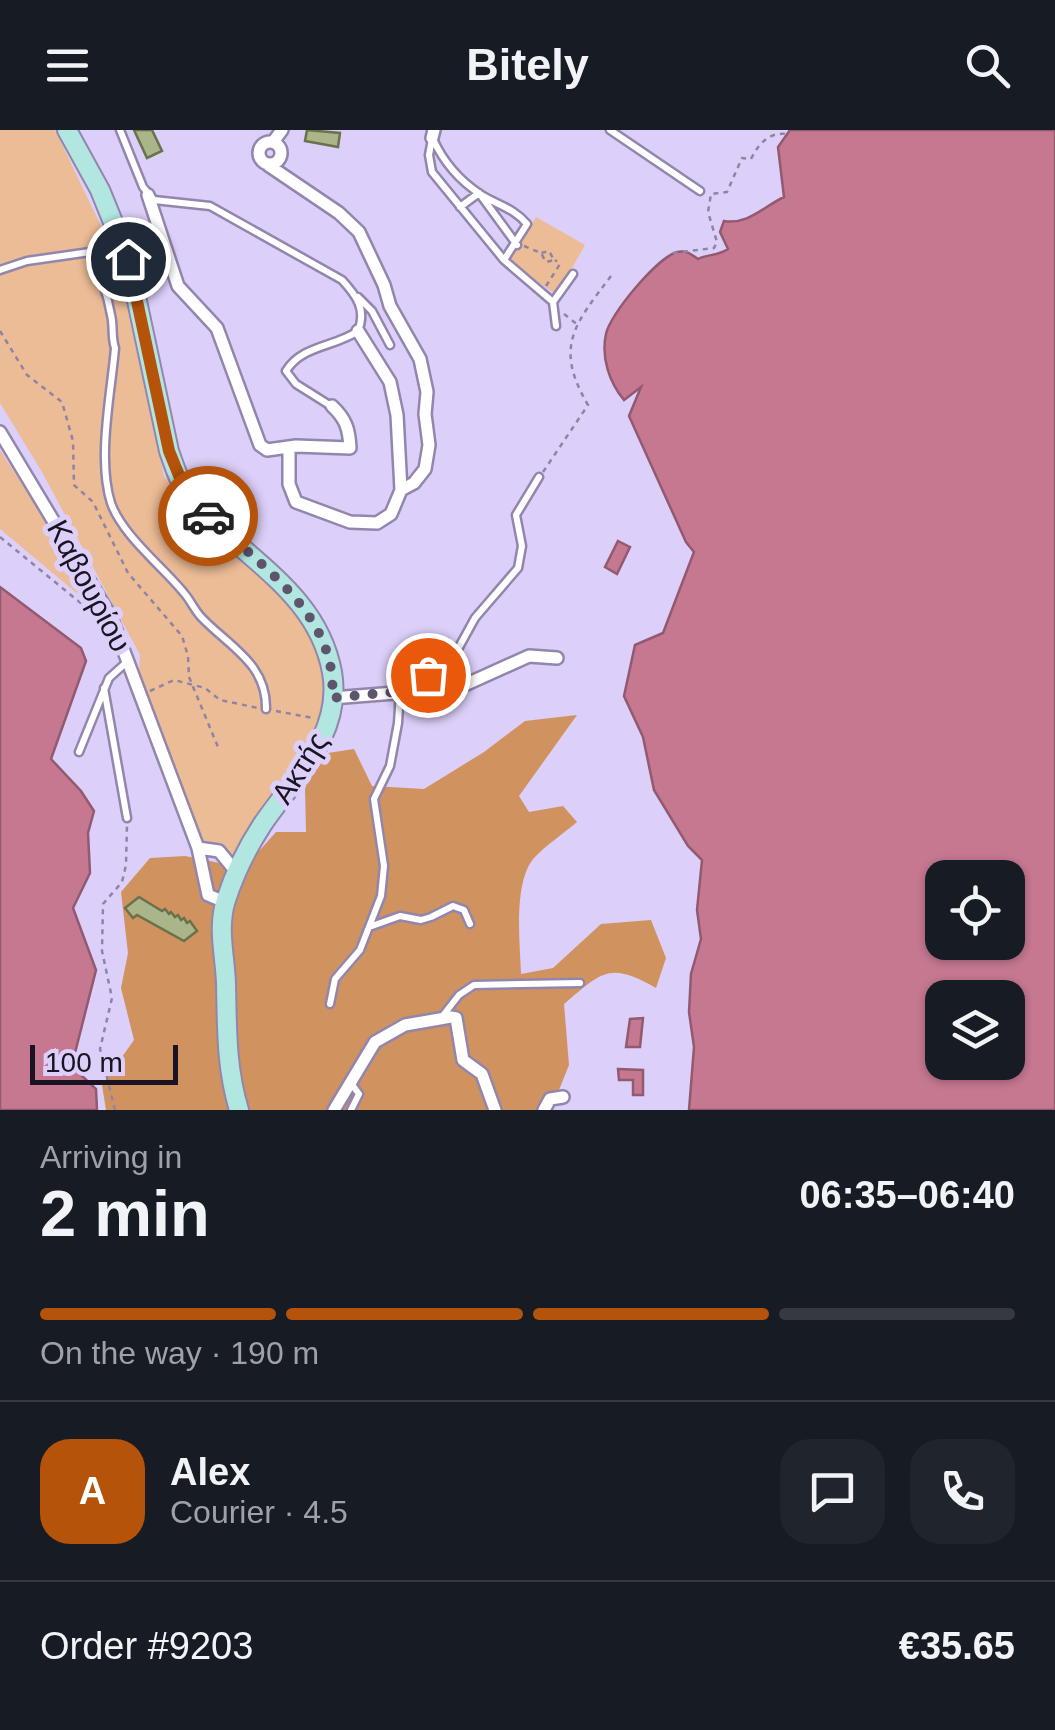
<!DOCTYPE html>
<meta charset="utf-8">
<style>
:root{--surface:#171b24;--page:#20242c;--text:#f1f3f6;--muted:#9ea1a6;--line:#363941;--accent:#b45309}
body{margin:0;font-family:Arial,sans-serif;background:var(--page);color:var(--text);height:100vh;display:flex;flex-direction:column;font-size:38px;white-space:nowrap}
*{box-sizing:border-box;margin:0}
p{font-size:32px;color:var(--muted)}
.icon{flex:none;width:55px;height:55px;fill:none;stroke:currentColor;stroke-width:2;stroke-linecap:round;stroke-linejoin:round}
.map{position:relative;height:980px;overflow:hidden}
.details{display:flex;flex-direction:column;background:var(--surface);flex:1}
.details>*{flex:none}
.tools{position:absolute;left:925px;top:730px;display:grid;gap:20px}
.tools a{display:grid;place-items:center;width:100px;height:100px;border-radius:20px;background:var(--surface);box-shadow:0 2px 8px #0004;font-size:50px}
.scale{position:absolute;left:30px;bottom:25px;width:148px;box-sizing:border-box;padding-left:10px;border:5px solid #191322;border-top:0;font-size:28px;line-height:35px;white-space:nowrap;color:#191322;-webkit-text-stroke:8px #dccff9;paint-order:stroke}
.pin{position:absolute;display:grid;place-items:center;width:85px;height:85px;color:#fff;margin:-42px;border:5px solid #fff;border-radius:50%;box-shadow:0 2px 10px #0007}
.courier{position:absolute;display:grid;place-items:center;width:100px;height:100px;margin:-50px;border:8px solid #b45309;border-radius:50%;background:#fff;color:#222;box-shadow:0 2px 12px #0007}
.summary em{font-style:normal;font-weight:700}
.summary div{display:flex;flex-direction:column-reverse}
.summary{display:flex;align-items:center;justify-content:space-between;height:170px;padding:0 40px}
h1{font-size:65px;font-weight:700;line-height:75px}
.bar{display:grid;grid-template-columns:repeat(4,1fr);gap:15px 10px;align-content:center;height:120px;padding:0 40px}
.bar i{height:12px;border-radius:8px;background:var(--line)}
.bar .on{background:var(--accent)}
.bar p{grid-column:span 4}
.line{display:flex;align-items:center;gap:25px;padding:0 40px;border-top:2px solid var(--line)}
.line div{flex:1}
.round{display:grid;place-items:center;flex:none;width:105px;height:105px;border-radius:30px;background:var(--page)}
header{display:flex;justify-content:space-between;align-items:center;height:130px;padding:0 40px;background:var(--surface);font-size:45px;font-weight:700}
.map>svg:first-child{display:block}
.green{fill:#ecbc96}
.forest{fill:#d0925e}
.water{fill:#c67891;stroke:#925a70;stroke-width:2.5;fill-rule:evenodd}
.building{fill:#aab58a;stroke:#69724b;stroke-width:2.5}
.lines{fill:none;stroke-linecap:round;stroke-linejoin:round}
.lane-casing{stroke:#9386ad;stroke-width:11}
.street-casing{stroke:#9386ad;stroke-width:16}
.secondary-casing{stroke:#9386ad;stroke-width:22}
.path{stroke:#8e84a3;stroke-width:2.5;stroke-dasharray:5 5;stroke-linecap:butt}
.lane{stroke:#fff;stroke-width:6}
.street{stroke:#fff;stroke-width:11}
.secondary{stroke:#b2e7e1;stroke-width:18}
.done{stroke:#5d556d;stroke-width:10;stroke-dasharray:0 18}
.route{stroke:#b45309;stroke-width:12}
.labels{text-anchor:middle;stroke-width:10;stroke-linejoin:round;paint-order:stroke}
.street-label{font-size:30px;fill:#191322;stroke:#dccff9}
</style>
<header><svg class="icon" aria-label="menu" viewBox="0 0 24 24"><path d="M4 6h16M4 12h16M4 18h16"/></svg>Bitely<svg class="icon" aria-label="search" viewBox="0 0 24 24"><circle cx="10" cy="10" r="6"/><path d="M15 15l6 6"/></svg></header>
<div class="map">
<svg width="1055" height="980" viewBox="0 0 1055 980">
<rect width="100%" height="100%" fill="#dccff9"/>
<path class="green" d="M0 0H55L102 98 121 150 164 346C191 388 229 417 266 451 380 556 302 630 233 730L221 714 200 710 139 544 140 525 42 342 0 273Z
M536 87 585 115 557 165 509 132Z
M0 320 49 396 97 480 0 399Z"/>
<path class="forest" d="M577 585 519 666 529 682 563 676 577 692C563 704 546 715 534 728 513 752 520 813 521 844L553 838 601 794 651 790 666 828 656 858C609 831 602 842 564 874L569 935 551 980H106L102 955 134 910 121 858 128 823 121 762 150 728 185 726 244 738 276 702H306L305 657 328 623 354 619 372 656 424 659 484 622 525 591Z"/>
<path class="water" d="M790 0H1055V980H689L694 917 689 882 691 844 701 809 697 780 702 730 688 716 654 660 643 607 624 566 635 515 663 503 694 422 686 412 629 286 641 257 624 270C609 252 601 227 606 204 610 184 657 128 677 122 686 120 691 124 698 129 708 124 718 126 728 119L720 102 724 91C748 95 763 77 784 67L778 17ZM942 748H1008V812H942ZM942 868H1008V932H942Z
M618 411 630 417 617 444 605 437Z
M0 457 81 518 86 531 51 629 81 661 94 681 88 703 90 743 73 778 96 840 75 923 82 946 96 959 97 980H0Z
M643 888 640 917H626L630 889Z
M618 939 643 940V965H633V950H619Z"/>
<path class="building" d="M134 0H152L162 21 147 28Z
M307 0 340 3 338 17 305 11Z
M139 767 162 781 165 779 169 784 171 782 175 787 178 785 181 790 184 788 187 793 190 791 197 801 184 811 137 785 133 788 125 778Z"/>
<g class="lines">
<g class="lane-casing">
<path id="lane" d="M120 0 143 57 154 70 210 76 342 150C356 165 367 180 358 201 335 217 302 215 286 241L296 254 331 276
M610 0 700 61
M432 9 429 25 432 42 504 130 553 172 556 196
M433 9C443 31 459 50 480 64 497 75 514 78 527 94L504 130
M460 77 479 63 517 115
M0 140 27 131 90 122C100 143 107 162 111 185 114 197 111 206 115 218 111 264 97 329 111 373 122 405 163 437 184 463 191 471 195 481 202 488 230 517 267 534 266 579
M358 167 372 181 390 215
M553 172 573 144
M104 558 127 688
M404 561 458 519 475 488 518 438 522 416 516 385 539 347
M79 622 109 548 128 531
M372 796 400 786 421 790 431 787 453 776 464 780 470 794
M330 874 335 849 360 820 381 766 384 736 374 669 390 636 398 593 400 562
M441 888 459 865 474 855 580 853
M350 952 359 964 351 980"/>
</g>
<g class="street-casing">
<path id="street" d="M432 8 434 0
M259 23a11 11 0 1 1 22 0a11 11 0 1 1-22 0Z
M273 12 282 0
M268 35 339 83 359 102 384 155 390 176 420 229 427 262 425 284 429 315 425 339 414 353 401 360
M148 65 178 156 217 198 260 315 267 320 296 316 350 318C349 299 346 289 332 276
M0 302 111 487 198 718 219 721 237 743
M289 317V354L296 372 350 392 377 393 391 384 401 360 397 285 390 252 358 201
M332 568 458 558 529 526 557 528
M198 718 208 765 225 772
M334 980 375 912 405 895 451 887 456 888 463 930 482 944 495 980
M544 980 550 969 563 967"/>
</g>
<g class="secondary-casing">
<path id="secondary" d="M67 0 100 60 128 129 169 321C174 335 178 350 187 362 233 425 316 456 332 542 343 605 293 649 262 695 247 718 234 745 226 770 217 798 225 825 226 853 227 897 226 937 239 980"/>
</g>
<path class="path" d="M524 116 541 123 546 132 554 130 549 121 541 123
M673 123 714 118 717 112 708 82 711 64 727 62 742 28 751 29C759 13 769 2 787 4
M546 156 560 134 555 130
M564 184 578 195
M0 201 27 245 62 272 73 311 74 355 93 372 128 443 182 506 188 526 189 547 218 617
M543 342 588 275C554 217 574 195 611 146
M0 407 99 488
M150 561 174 550 205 558 220 570 258 578
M276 581 313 588
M115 980 100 919 112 868 102 821 103 774 122 752 126 735 127 694"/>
<use href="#lane" class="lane"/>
<use href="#street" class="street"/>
<use href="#secondary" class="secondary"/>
</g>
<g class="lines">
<path class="done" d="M208 386C260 436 339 485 332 568L404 561 428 545"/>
<path class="route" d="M128 129 169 321 185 360 208 386"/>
</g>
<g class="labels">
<g class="street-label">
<text transform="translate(89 456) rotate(62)" y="10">Καβουρίου</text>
<text transform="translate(300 638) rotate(-58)" y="10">Ακτής</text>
</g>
</g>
</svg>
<div class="tools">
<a><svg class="icon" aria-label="locate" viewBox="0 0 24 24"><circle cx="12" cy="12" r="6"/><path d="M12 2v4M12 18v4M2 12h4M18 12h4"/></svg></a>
<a><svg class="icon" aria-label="layers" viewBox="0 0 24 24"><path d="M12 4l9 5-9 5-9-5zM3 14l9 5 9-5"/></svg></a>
</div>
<div class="scale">100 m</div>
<div class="pin" style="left:428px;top:545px;background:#ea580c"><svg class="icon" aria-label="bag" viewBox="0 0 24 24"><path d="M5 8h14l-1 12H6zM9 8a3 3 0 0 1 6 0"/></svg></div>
<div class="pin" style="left:128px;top:129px;background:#1f2937"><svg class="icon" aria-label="home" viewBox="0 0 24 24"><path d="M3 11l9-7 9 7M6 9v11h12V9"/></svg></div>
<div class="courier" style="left:208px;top:386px"><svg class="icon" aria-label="car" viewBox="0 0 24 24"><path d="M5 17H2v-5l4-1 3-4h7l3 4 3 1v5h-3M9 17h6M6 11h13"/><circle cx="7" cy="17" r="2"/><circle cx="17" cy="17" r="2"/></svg></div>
</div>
<section class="details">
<div class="summary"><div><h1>2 min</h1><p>Arriving in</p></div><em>06:35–06:40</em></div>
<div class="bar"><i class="on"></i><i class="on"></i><i class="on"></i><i></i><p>On the way · 190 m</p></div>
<div class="line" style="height:180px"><b class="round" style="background:var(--accent);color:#fff">A</b><div><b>Alex</b><p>Courier · 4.5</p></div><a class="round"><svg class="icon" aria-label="chat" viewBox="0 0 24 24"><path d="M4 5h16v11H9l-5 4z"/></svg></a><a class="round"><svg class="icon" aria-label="phone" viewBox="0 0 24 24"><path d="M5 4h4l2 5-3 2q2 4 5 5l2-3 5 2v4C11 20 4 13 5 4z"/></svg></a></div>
<div class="line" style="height:130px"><div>Order #9203</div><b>€35.65</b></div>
</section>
